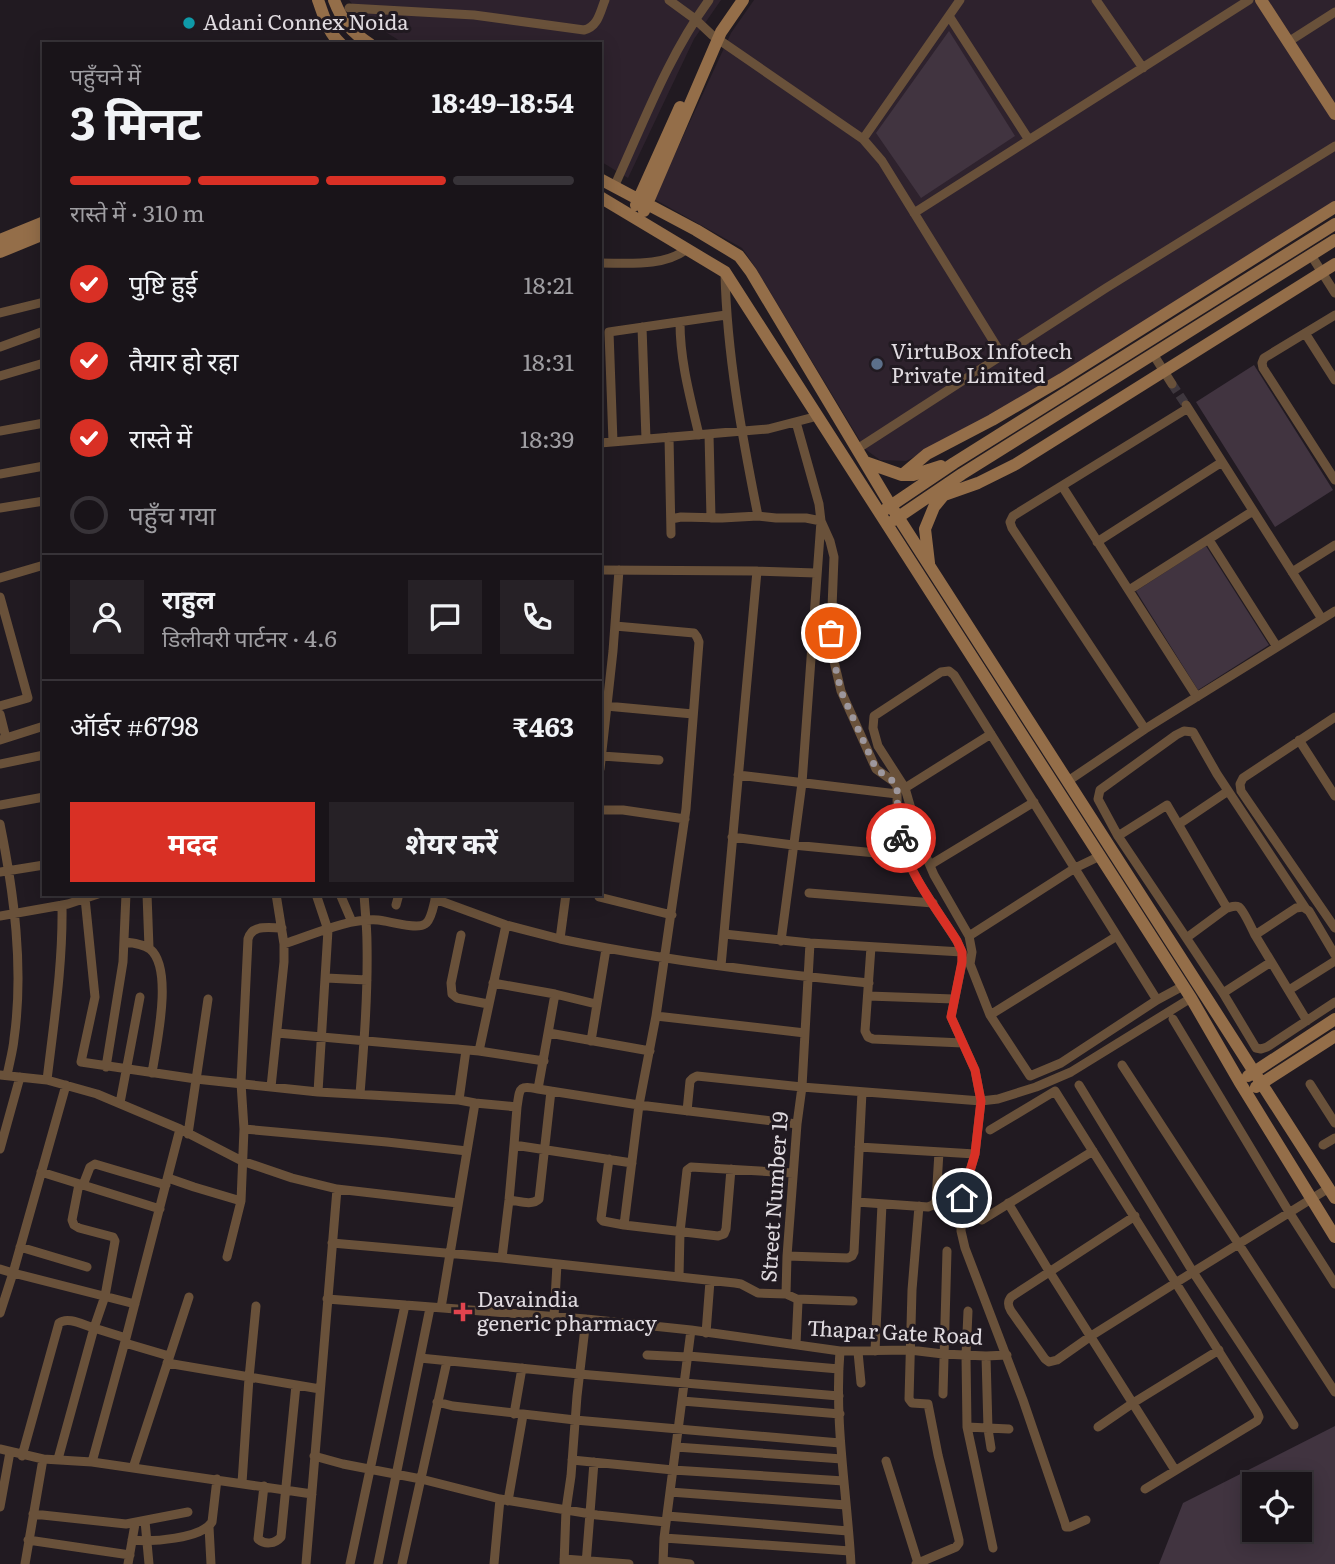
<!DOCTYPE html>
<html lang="hi">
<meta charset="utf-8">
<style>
:root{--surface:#191419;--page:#262126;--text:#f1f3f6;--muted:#9f9ea2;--line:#373338;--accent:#d93025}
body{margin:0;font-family:Literata,"Noto Sans Devanagari",serif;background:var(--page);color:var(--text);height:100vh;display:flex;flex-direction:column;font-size:26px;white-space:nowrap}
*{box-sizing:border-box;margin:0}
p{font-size:23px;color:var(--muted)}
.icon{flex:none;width:38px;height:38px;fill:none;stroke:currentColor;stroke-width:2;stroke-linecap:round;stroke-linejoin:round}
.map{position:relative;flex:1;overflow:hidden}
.sheet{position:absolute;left:42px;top:42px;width:560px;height:854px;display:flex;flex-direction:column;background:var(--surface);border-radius:0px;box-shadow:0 4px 18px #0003,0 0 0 2px var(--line)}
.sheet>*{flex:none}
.buttons{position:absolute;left:1242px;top:1472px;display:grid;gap:14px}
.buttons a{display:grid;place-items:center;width:70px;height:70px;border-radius:0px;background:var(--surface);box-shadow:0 4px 18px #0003,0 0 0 2px var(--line);font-size:35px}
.pin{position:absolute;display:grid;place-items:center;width:60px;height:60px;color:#fff;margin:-30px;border:4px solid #fff;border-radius:50%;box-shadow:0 2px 7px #0007}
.courier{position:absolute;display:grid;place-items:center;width:70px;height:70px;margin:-35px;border:5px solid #d93025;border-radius:50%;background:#fff;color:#222;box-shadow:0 2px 9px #0007}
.headline em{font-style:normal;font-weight:700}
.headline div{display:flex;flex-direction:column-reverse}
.headline{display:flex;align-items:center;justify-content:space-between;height:119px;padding:0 28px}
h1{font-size:46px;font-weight:700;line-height:52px}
.bar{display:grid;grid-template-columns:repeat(4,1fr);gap:10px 7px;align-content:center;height:84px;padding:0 28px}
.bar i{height:9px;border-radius:5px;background:var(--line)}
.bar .active{background:var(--accent)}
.bar p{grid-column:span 4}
.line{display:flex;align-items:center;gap:18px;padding:0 28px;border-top:2px solid var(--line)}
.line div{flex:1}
.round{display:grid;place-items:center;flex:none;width:74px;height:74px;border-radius:0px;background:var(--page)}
ol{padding:0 28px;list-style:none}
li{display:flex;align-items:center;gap:21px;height:77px}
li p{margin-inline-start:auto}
li .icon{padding:7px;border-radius:50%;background:var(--accent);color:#fff;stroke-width:4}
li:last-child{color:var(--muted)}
li i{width:38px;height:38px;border:4px solid var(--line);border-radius:50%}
.action{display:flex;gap:14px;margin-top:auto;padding:14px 28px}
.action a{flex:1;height:80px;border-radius:0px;background:var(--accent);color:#fff;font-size:28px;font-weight:700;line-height:80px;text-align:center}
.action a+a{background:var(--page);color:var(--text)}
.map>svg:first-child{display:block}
.built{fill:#2e222d}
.green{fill:#413440;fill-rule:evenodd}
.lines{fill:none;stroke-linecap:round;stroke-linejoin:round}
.street-tunnel{stroke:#3e373e;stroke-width:9;stroke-dasharray:9 4.5;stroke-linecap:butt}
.street{stroke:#69513a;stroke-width:9}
.secondary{stroke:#946e49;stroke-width:12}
.done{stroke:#9d979d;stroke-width:7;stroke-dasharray:0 12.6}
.route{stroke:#d93025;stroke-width:9}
.culture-dot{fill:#0f9aa8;stroke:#211a21;stroke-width:2.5}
.service-dot{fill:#5c6f8a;stroke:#211a21;stroke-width:2.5}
.health-dot{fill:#e0444e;stroke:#211a21;stroke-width:2.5}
.labels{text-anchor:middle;stroke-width:6;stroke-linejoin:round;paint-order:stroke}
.poi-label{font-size:21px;fill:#e0dbe0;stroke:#211a21;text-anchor:start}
.street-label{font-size:21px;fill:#e0dbe0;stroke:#211a21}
</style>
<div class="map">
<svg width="1335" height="1564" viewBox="0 0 1335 1564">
<rect width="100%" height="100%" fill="#211a21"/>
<path class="built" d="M349 0H721L694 39 628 178 600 161V44H405L366 20Z
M754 0H1335V203L1041 393 906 461 880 460 865 449 755 267 742 248 654 199 731 33Z"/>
<path class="green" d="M949 31 1015 136 921 198 876 133Z
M1254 365 1333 490 1275 527 1196 402Z
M1206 546 1269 645 1198 690 1136 591Z
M1335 1426V1564H1159L1183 1503ZM1300 1484V1530H1255V1484Z"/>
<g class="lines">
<path class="street-tunnel" d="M1172 384 1186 405"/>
<path class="street" d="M669 0 695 19 712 35 863 139 882 161 1002 355
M1096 0 1143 68
M349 8 474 15 584 30C598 27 600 12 605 0
M949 16 1029 140
M1288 42 1335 12
M863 139 960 0
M614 187C643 124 668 56 709 0
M914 213 1249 0
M1311 255 1335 293
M600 263C628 263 664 267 687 249
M725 274C727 355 742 436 758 516
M0 313 44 302
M1335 315 1264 358 1262 363 1263 368 1335 480
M680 322C680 361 690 397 699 435
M642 327 646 439
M1305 333 1335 380
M0 347 44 331
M1153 354 1172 384
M0 376 44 363
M1186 405 1322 619
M0 431 44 423
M709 434 711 518
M669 437 671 534
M613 442 609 332 726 315
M600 443 768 429 818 416
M857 449 1106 288 1335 146
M0 474 44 466
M1062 486 1197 697
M0 508 44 501
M671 519 681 517 722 518 758 516 776 518H806L821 521 830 541 834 557 831 633 833 657 841 691 876 769 893 781 897 786C897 806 897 827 902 846 911 876 940 914 957 941L962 952V963L951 1017 975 1070 981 1101 975 1154 962 1198 961 1231 965 1248 1023 1400 1065 1523 1066 1527H1070L1086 1520
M1209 540 1277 647
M1097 542 1222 462
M600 570 757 571 816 573
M1292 572 1335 545
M0 578 44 565
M1129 590 1253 511
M0 597 28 698 0 706
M615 626 694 633 697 637 699 642 686 809 656 1016 805 1033
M606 706 693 714
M0 714 6 738
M1335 717 1243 778 1240 784 1241 791 1335 928
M1145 729 1012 528 1010 522 1013 516 1188 408
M0 740 44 726
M1299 740 1335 796
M602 756 659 760
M0 764 44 755
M600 769 613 651 619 570
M738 775 897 794
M1068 781 1145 729 1335 611
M905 788 991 734
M0 805 44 797
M600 810H623L685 819
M0 824C14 893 24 968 14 1039 13 1051 9 1064 7 1076
M1179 824 1228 791
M1118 836 1167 805 1227 908
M732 837 793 845 907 856
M930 865 1034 802
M0 872 44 865
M809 893 933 903
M147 894 149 948
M316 894 328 930 318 1092
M340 894 352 922
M566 894 560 939C662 960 765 973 869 983
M599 897 672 915
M85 898 95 997 81 1062 196 1079 318 1092 459 1100 475 1103 441 1308
M435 899 506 925 560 939
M396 905 399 894
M0 916 68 904 98 894
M724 934 810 943 962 952
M461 935 451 983 452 994 457 998 488 1004
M1255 935 1307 1021
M969 936 1075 868 1100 856
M1187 939 1118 836 1098 799 1100 790 1176 735 1184 731 1193 732 1217 774 1306 909
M781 941 802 783 821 521 819 504 796 422
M124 942C133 943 143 944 150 949 174 969 156 1046 152 1073
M284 944C312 935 348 918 378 920 389 921 417 930 425 924 431 921 435 901 436 894
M871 947 865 1031 868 1037 873 1039 963 1043
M1335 955 1309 911 1303 907 1296 908 1255 935C1252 929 1244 911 1239 907 1235 905 1231 907 1227 908L1189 936 1187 939 1223 993 1256 1048 1261 1049 1267 1047 1335 1002
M721 966 757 571
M326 978 367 980
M493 983 555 994 596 1004
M1289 990 1335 961
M1223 993 1271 962
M555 994 538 1089 639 1105 797 1124
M868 996 954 999
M1157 1000 954 675 949 671 941 672 874 716 873 728 878 746 905 788 922 847 934 875 969 936 972 952 970 964 990 1015 1030 1076 1061 1063 1157 1000 1183 986
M990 1015 1117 936
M656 1016 639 1105 624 1225 718 1236 724 1234 726 1229 731 1169
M1173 1019 1289 1212 1335 1284
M277 1033 479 1051 544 1061
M549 1033 650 1051
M591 1041 606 949
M479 1051 506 925
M1122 1065 1335 1392
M106 1067 123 962 126 894
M0 1075 47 1080 97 1094 180 1129 242 1161 292 1178 337 1189 306 1564
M47 1080C54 1021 63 964 62 905
M1310 1084 1335 1123
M66 1085 13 1273 135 1304
M1079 1085 1193 1272 1294 1425
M271 1087 284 962V944L276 894
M360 1094C364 1044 368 993 367 943 367 927 365 910 364 894
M459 1100 466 1050
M120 1103 140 997
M475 1103 517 1107C520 1088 518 1085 538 1089
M687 1111 690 1081 693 1078 697 1076 802 1087 981 1101 998 1099 1036 1087 1071 1072 1191 998
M244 1129 387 1142 467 1151
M990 1130 1055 1091 1257 1412 1259 1417 1257 1421 1145 1489
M188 1134 208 999
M514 1145 517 1107
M1323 1145 1335 1138
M859 1147 975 1154
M0 1149 20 1077
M609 1159 601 1219 603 1221 624 1225
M41 1172 160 1209
M168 1178 194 1187 241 1201
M83 1185 90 1167 95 1164 166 1185
M337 1189 458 1203
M509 1200C519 1201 532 1206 539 1199L551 1091
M857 1202 928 1207 933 1205 936 1201 939 1152
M1008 1203 1049 1271 1175 1470
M1135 1216 1011 1297C1007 1302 1008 1306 1011 1311L1045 1359 1049 1362 1057 1360 1091 1336 1177 1282 1329 1188
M982 1220 1093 1151
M332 1243 502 1258 735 1283 741 1284 758 1293 786 1294
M20 1247 87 1267
M787 1256 848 1258 852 1256 854 1252 862 1092
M227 1257 241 1201 244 1129 241 1083 248 939C252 924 269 928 282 928
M502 1258 509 1200 514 1145 632 1163
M0 1269 13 1273 0 1313
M679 1277 680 1232 687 1170 691 1167 793 1173
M327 1299 586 1319 691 1330 840 1351 910 1350 943 1354 986 1356 1007 1355
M797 1299 853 1301
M968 1311 966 1356 967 1427 993 1548
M554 1317 557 1264
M706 1333 710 1281
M126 1338 180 1129
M125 1343 169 1356
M796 1344 798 1302 797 1299 786 1294 787 1256 797 1124 802 1087 810 943
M840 1351C834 1422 847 1493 851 1564
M875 1351 882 1204
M858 1352 861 1383
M647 1355 687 1357
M688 1356 839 1369
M986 1356 988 1429 991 1448
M420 1358 579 1374 839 1396
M167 1363 320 1389
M943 1394 947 1251
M682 1401 840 1414
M437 1402 453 1406 575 1420 840 1443
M514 1414 522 1368
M967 1427 1009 1429
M1098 1427 1133 1403 1219 1350
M676 1447 842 1459
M0 1449 43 1459 25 1564
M22 1456 59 1323C68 1316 83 1325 94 1328L105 1296 115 1241 113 1237 79 1228 74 1225 72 1220 79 1184
M314 1456 343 1464 421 1479 500 1499 597 1515 666 1522
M43 1459 92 1462 312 1494
M58 1459 94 1328 126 1338 92 1462
M572 1460 673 1470 844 1481
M886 1461 918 1563
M133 1468 189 1297
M242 1483 249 1378 256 1306
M264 1486 258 1539C265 1545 275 1544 281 1537L296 1385
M670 1492 846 1505
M508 1501 523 1415
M0 1507 10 1452
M33 1514 126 1524 188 1512
M667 1516 848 1531
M145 1521 149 1564
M209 1527 211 1564
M664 1538 850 1551
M28 1540 130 1555
M132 1540C151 1542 201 1539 212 1522L217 1479
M564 1559 629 1564
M663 1561 690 1564
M128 1564 135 1524
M350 1564 405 1305
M378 1564 430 1308
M402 1564 447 1361
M494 1564 500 1499
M564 1564 566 1510 571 1476 577 1396 586 1319
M586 1564 594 1462
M663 1564 664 1538 691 1330
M916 1564 956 1547 959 1543V1540L938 1455 928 1404 912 1403 909 1399 912 1290 919 1206"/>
<path class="secondary" d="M318 0C324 16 328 33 341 44
M334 0C342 21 351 32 370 44
M1261 0 1335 114
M600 179 696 230 739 256 751 272 891 506 1335 1198
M600 197 725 272 1191 998 1239 1081 1335 1237
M636 205 680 107
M644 211 721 32 743 0
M0 240 44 222
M0 252 44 234
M865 462 902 475H913L941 466
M902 475 927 454 992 420 1062 379 1335 207
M944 495 978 483 1016 464 1335 264
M886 509 954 463 1335 224
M894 520 962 474 1335 240
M929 563 925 529 934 507 948 490
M1248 1076 1335 1019
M1256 1087 1335 1036"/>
</g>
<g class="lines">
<path class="done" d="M831 633 833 657 841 691 876 769 893 781 897 786 898 825 901 838"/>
<path class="route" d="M901 838C908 874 938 910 957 941L962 952V962L951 1017 975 1070 981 1101 975 1154 962 1198"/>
</g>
<circle class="culture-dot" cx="189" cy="23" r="7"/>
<circle class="service-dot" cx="877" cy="364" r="7"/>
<path class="health-dot" d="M459.5 1301.5h7v7h7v7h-7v7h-7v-7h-7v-7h7z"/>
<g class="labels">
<g class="poi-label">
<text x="203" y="30">Adani Connex Noida</text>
<text x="891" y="359">VirtuBox Infotech<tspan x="891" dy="24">Private Limited</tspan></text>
<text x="477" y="1307">Davaindia<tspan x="477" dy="24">generic pharmacy</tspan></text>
</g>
<g class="street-label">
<text transform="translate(775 1197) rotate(-86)" y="7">Street Number 19</text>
<text transform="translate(895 1333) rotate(3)" y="7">Thapar Gate Road</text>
</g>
</g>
</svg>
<div class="buttons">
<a><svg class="icon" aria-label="locate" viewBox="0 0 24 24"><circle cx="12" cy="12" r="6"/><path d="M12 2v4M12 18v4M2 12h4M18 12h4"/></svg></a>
</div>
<div class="pin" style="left:831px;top:633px;background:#ea580c"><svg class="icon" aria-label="bag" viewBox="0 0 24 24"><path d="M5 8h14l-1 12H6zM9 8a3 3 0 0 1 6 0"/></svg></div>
<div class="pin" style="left:962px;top:1198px;background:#1f2937"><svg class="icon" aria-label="home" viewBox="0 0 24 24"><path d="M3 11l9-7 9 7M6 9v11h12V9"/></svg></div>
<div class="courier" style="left:901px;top:838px"><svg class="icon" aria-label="bike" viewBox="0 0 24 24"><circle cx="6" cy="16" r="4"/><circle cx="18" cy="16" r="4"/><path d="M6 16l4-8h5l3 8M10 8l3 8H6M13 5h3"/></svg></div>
<section class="sheet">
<div class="headline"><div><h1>3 मिनट</h1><p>पहुँचने में</p></div><em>18:49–18:54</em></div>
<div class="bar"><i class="active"></i><i class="active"></i><i class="active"></i><i></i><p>रास्ते में · 310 m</p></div>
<ol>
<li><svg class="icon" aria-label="check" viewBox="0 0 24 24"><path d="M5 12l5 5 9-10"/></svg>पुष्टि हुई<p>18:21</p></li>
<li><svg class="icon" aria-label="check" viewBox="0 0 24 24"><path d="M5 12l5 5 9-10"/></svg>तैयार हो रहा<p>18:31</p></li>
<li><svg class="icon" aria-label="check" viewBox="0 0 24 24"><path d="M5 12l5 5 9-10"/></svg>रास्ते में<p>18:39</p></li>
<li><i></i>पहुँच गया</li>
</ol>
<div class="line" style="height:126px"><a class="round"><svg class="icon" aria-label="person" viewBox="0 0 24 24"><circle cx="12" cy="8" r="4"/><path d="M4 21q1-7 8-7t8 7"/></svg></a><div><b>राहुल</b><p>डिलीवरी पार्टनर · 4.6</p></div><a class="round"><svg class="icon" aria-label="chat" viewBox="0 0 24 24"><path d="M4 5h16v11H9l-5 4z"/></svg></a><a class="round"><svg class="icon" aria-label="phone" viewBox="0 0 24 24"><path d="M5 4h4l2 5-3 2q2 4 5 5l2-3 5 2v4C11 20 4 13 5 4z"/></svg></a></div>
<div class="line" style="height:91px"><div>ऑर्डर #6798</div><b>₹463</b></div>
<div class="action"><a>मदद</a><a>शेयर करें</a></div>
</section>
</div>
